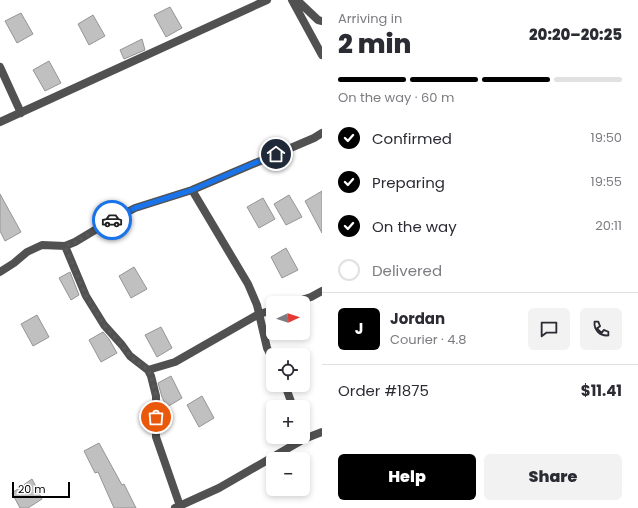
<!DOCTYPE html>
<meta charset="utf-8">
<style>
:root{--surface:#fff;--page:#f2f2f3;--text:#2b2b33;--muted:#7c7c81;--line:#e1e1e2;--accent:#000}
body{margin:0;font-family:Poppins,sans-serif;background:var(--page);color:var(--text);height:100vh;display:flex;flex-direction:column;font-size:15px;white-space:nowrap}
*{box-sizing:border-box;margin:0}
p{font-size:13px;color:var(--muted)}
.icon{flex:none;width:22px;height:22px;fill:none;stroke:currentColor;stroke-width:2;stroke-linecap:round;stroke-linejoin:round}
.map{position:relative;flex:1;overflow:hidden}
.panel{display:flex;flex-direction:column;background:var(--surface);width:316px}
.panel>*{flex:none}
.needle{width:26px;rotate:87deg}
.controls{position:absolute;left:266px;top:296px;display:grid;gap:8px}
.controls a{display:grid;place-items:center;width:44px;height:44px;border-radius:6px;background:var(--surface);box-shadow:0 2px 6px #0003;font-size:20px}
.scale{position:absolute;left:12px;bottom:10px;width:58px;box-sizing:border-box;padding-left:4px;border:2px solid #000;border-top:0;font-size:11px;line-height:14px;white-space:nowrap;color:#000;-webkit-text-stroke:3px #fff;paint-order:stroke}
.pin{position:absolute;display:grid;place-items:center;width:34px;height:34px;color:#fff;margin:-17px;border:2px solid #fff;border-radius:50%;box-shadow:0 1px 4px #0007}
.courier{position:absolute;display:grid;place-items:center;width:40px;height:40px;margin:-20px;border:3px solid #1a73e8;border-radius:50%;background:#fff;color:#222;box-shadow:0 1px 5px #0007}
.headline em{font-style:normal;font-weight:800}
.headline div{display:flex;flex-direction:column-reverse}
.headline{display:flex;align-items:center;justify-content:space-between;height:68px;padding:0 16px}
h1{font-size:26px;font-weight:800;line-height:30px}
.bar{display:grid;grid-template-columns:repeat(4,1fr);gap:6px 4px;align-content:center;height:48px;padding:0 16px}
.bar i{height:5px;border-radius:3px;background:var(--line)}
.bar .current{background:var(--accent)}
.bar p{grid-column:span 4}
.line{display:flex;align-items:center;gap:10px;padding:0 16px;border-top:1px solid var(--line)}
.line div{flex:1}
.round{display:grid;place-items:center;flex:none;width:42px;height:42px;border-radius:6px;background:var(--page)}
ol{padding:0 16px;list-style:none}
li{display:flex;align-items:center;gap:12px;height:44px}
li p{margin-inline-start:auto}
li .icon{padding:4px;border-radius:50%;background:var(--accent);color:#fff;stroke-width:4}
li:last-child{color:var(--muted)}
li i{width:22px;height:22px;border:2px solid var(--line);border-radius:50%}
.button{display:flex;gap:8px;margin-top:auto;padding:8px 16px}
.button a{flex:1;height:46px;border-radius:6px;background:var(--accent);color:#fff;font-size:16px;font-weight:800;line-height:46px;text-align:center}
.button a+a{background:var(--page);color:var(--text)}
main{display:flex;flex:1;min-height:0}
.map>svg:first-child{display:block}
.building{fill:#c0c0c0;stroke:#959595}
.lines{fill:none;stroke-linecap:round;stroke-linejoin:round}
.street{stroke:#515151;stroke-width:8}
.done{stroke:#595959;stroke-width:4;stroke-dasharray:0 7.2}
.route{stroke:#1a73e8;stroke-width:5}
</style>
<main>
<div class="map">
<svg width="322" height="508" viewBox="0 0 322 508">
<rect width="100%" height="100%" fill="#fff"/>
<path class="building" d="M170 7 182 28 166 37 154 15Z
M21 13 33 34 17 43 5 21Z
M93 15 105 36 89 45 78 24Z
M142 39 145 50 124 59 120 50Z
M49 61 61 83 45 91 33 70Z
M322 191V233L305 201Z
M0 194 21 232 5 241 0 231Z
M289 195 302 217 286 225 274 204Z
M263 198 275 219 259 228 247 207Z
M286 248 298 270 282 278 271 257Z
M134 267 147 289 131 298 119 276Z
M70 272 79 295 71 300 59 278Z
M37 315 49 337 33 346 21 324Z
M161 327 172 348 157 357 145 335Z
M103 332 109 339 117 353 101 362 89 340Z
M171 376 182 398 167 407 162 397 158 383Z
M202 396 214 418 199 427 187 405Z
M99 443 122 485 124 484 136 508H114L98 472 95 473 84 451Z
M32 479 42 499 28 508H20L12 493Z"/>
<g class="lines">
<path class="street" d="M292 0 322 55
M297 0 318 20 322 21
M0 67 21 113
M0 122 267 0
M192 190 248 284 257 305 267 348 273 360
M65 246 86 296 104 325 122 345 130 356 148 370 151 376 156 396V437L180 506
M0 272 14 263 27 252 42 245 65 246 75 242 105 224 135 208 192 190 314 138 322 133
M292 303 311 297 322 291
M148 370 175 362 259 314 273 310
M285 385 293 407
M175 508 219 488 304 439 322 432"/>
</g>
<g class="lines">
<path class="done" d="M112 220 76 242 65 246 86 296 104 325 122 345 130 356 148 370 151 376 156 396V417"/>
<path class="route" d="M112 220 135 208 192 190 276 154"/>
</g>
</svg>
<div class="controls">
<a><svg class="needle" viewBox="-14 -14 28 28"><path d="M0-13l5 13h-10z" fill="#e53935"/><path d="M0 13l5-13h-10z" fill="#7c7c81"/></svg></a>
<a><svg class="icon" aria-label="locate" viewBox="0 0 24 24"><circle cx="12" cy="12" r="6"/><path d="M12 2v4M12 18v4M2 12h4M18 12h4"/></svg></a>
<a>+</a>
<a>−</a>
</div>
<div class="scale">20 m</div>
<div class="pin" style="left:156px;top:417px;background:#ea580c"><svg class="icon" aria-label="bag" viewBox="0 0 24 24"><path d="M5 8h14l-1 12H6zM9 8a3 3 0 0 1 6 0"/></svg></div>
<div class="pin" style="left:276px;top:154px;background:#1f2937"><svg class="icon" aria-label="home" viewBox="0 0 24 24"><path d="M3 11l9-7 9 7M6 9v11h12V9"/></svg></div>
<div class="courier" style="left:112px;top:220px"><svg class="icon" aria-label="car" viewBox="0 0 24 24"><path d="M5 17H2v-5l4-1 3-4h7l3 4 3 1v5h-3M9 17h6M6 11h13"/><circle cx="7" cy="17" r="2"/><circle cx="17" cy="17" r="2"/></svg></div>
</div>
<section class="panel">
<div class="headline"><div><h1>2 min</h1><p>Arriving in</p></div><em>20:20–20:25</em></div>
<div class="bar"><i class="current"></i><i class="current"></i><i class="current"></i><i></i><p>On the way · 60 m</p></div>
<ol>
<li><svg class="icon" aria-label="check" viewBox="0 0 24 24"><path d="M5 12l5 5 9-10"/></svg>Confirmed<p>19:50</p></li>
<li><svg class="icon" aria-label="check" viewBox="0 0 24 24"><path d="M5 12l5 5 9-10"/></svg>Preparing<p>19:55</p></li>
<li><svg class="icon" aria-label="check" viewBox="0 0 24 24"><path d="M5 12l5 5 9-10"/></svg>On the way<p>20:11</p></li>
<li><i></i>Delivered</li>
</ol>
<div class="line" style="height:72px"><b class="round" style="background:var(--accent);color:#fff">J</b><div><b>Jordan</b><p>Courier · 4.8</p></div><a class="round"><svg class="icon" aria-label="chat" viewBox="0 0 24 24"><path d="M4 5h16v11H9l-5 4z"/></svg></a><a class="round"><svg class="icon" aria-label="phone" viewBox="0 0 24 24"><path d="M5 4h4l2 5-3 2q2 4 5 5l2-3 5 2v4C11 20 4 13 5 4z"/></svg></a></div>
<div class="line" style="height:52px"><div>Order #1875</div><b>$11.41</b></div>
<div class="button"><a>Help</a><a>Share</a></div>
</section>
</main>
